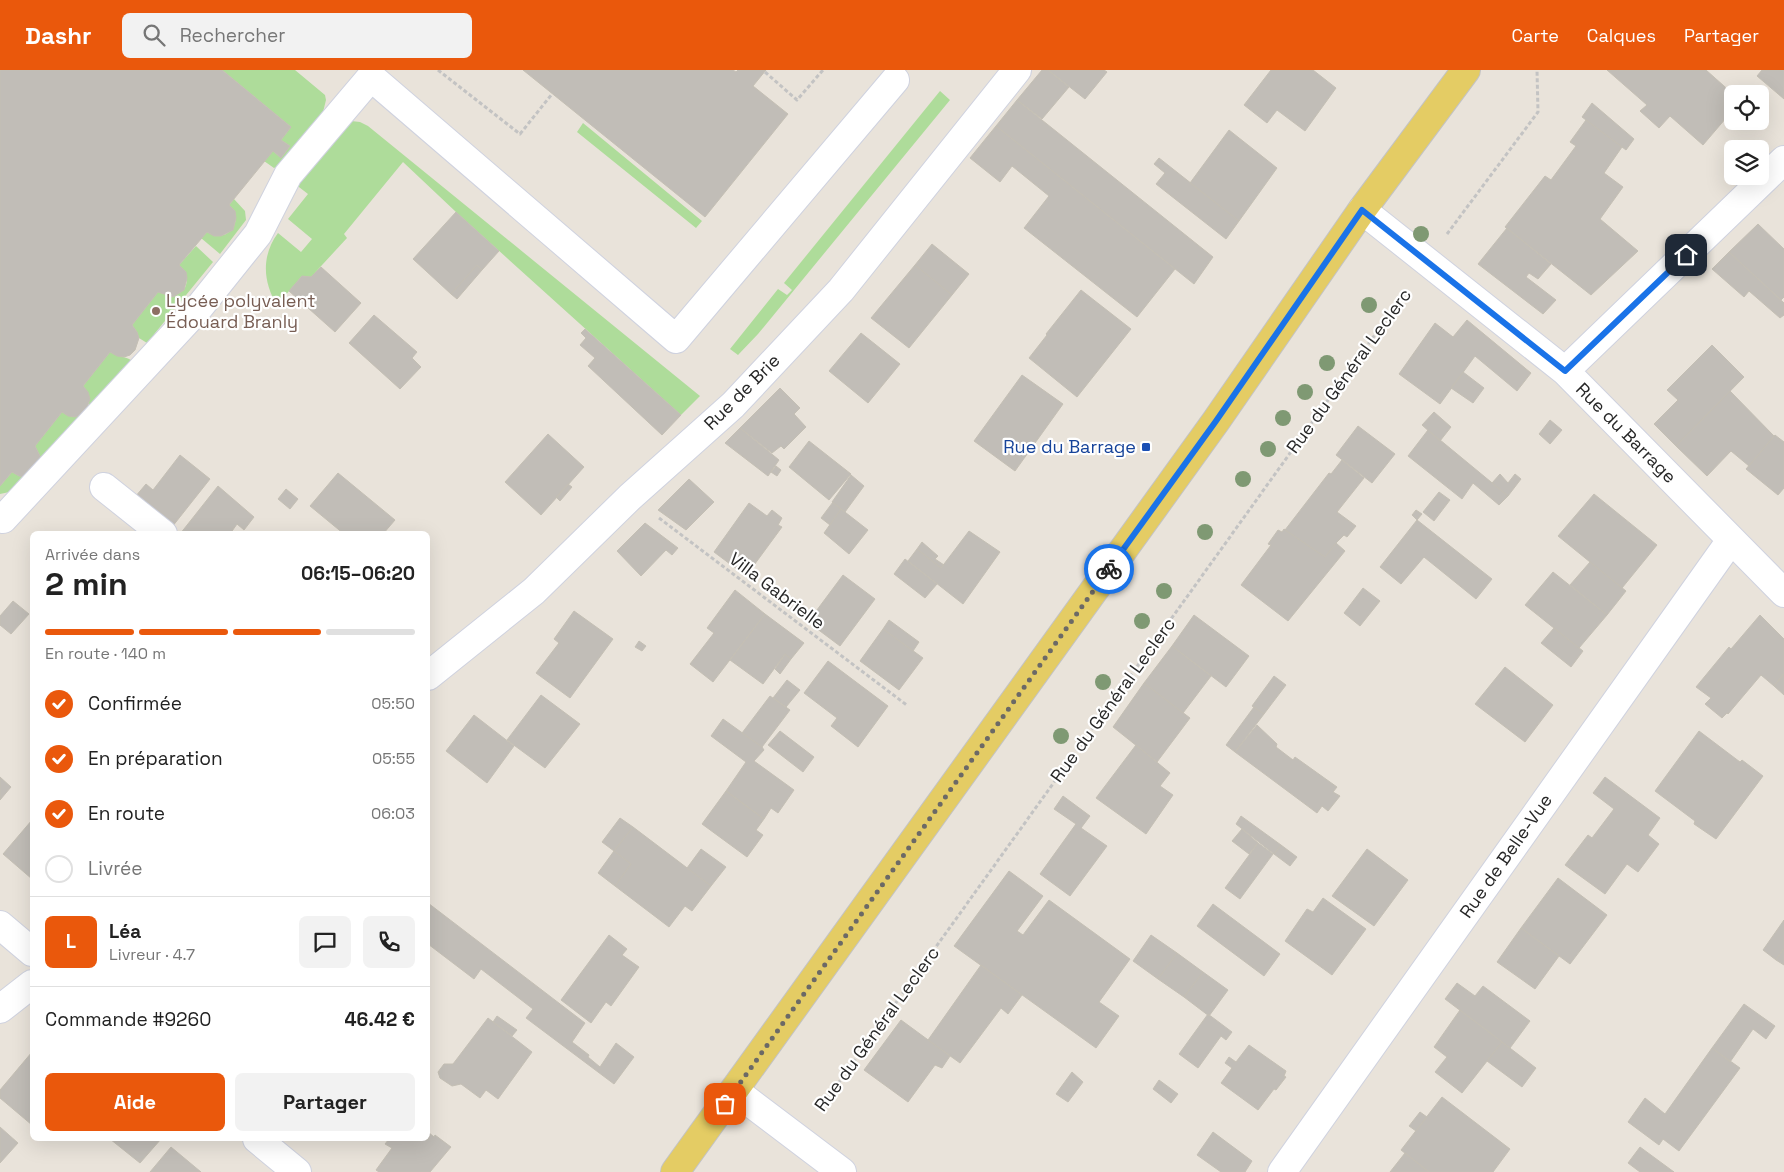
<!DOCTYPE html>
<html lang="fr">
<meta charset="utf-8">
<style>
:root{--surface:#fff;--page:#f2f2f2;--text:#222;--muted:#767676;--line:#e0e0e0;--accent:#ea580c}
body{margin:0;font-family:"Space Grotesk",sans-serif;background:var(--page);color:var(--text);height:100vh;display:flex;flex-direction:column;font-size:19px;white-space:nowrap}
*{box-sizing:border-box;margin:0}
p{font-size:16px;color:var(--muted)}
.icon{flex:none;width:28px;height:28px;fill:none;stroke:currentColor;stroke-width:2;stroke-linecap:round;stroke-linejoin:round}
.map{position:relative;flex:1;overflow:hidden}
.sheet{position:absolute;left:30px;top:461px;width:400px;height:610px;display:flex;flex-direction:column;background:var(--surface);border-radius:8px;box-shadow:0 5px 20px #0002}
.sheet>*{flex:none}
.buttons{position:absolute;left:1724px;top:15px;display:grid;gap:10px}
.buttons a{display:grid;place-items:center;width:45px;height:45px;border-radius:8px;background:var(--surface);box-shadow:0 5px 20px #0002;font-size:25px}
.pin{position:absolute;display:grid;place-items:center;width:42px;height:42px;color:#fff;margin:-21px;border-radius:10px;box-shadow:0 2px 8px #0006}
.courier{position:absolute;display:grid;place-items:center;width:50px;height:50px;margin:-25px;border:4px solid #1a73e8;border-radius:50%;background:#fff;color:#222;box-shadow:0 1px 6px #0007}
.overview em{font-style:normal;font-weight:800}
.overview div{display:flex;flex-direction:column-reverse}
.overview{display:flex;align-items:center;justify-content:space-between;height:85px;padding:0 15px}
h1{font-size:32px;font-weight:800;line-height:38px}
.bar{display:grid;grid-template-columns:repeat(4,1fr);gap:8px 5px;align-content:center;height:60px;padding:0 15px}
.bar i{height:6px;border-radius:4px;background:var(--line)}
.bar .active{background:var(--accent)}
.bar p{grid-column:span 4}
.line{display:flex;align-items:center;gap:12px;padding:0 15px;border-top:1px solid var(--line)}
.line div{flex:1}
.round{display:grid;place-items:center;flex:none;width:52px;height:52px;border-radius:8px;background:var(--page)}
ol{padding:0 15px;list-style:none}
li{display:flex;align-items:center;gap:15px;height:55px}
li p{margin-inline-start:auto}
li .icon{padding:5px;border-radius:50%;background:var(--accent);color:#fff;stroke-width:4}
li:last-child{color:var(--muted)}
li i{width:28px;height:28px;border:2px solid var(--line);border-radius:50%}
.button{display:flex;gap:10px;margin-top:auto;padding:10px 15px}
.button a{flex:1;height:58px;border-radius:8px;background:var(--accent);color:#fff;font-size:20px;font-weight:800;line-height:58px;text-align:center}
.button a+a{background:var(--page);color:var(--text)}
header{display:flex;align-items:center;gap:30px;box-sizing:border-box;height:70px;padding:0 25px;background:var(--accent);color:#fff}
header strong{font-size:24px}
nav{display:flex;gap:28px;margin-inline-start:auto;font-size:18px}
.search{width:350px;height:45px;background:var(--page);display:flex;align-items:center;gap:12px;box-sizing:border-box;padding:0 18px;border-radius:8px;color:var(--muted);font-size:19px}
.map>svg:first-child{display:block}
.green{fill:#aedc9a}
.building{fill:#c1bdb7;stroke:#c4bfb4}
.lines{fill:none;stroke-linecap:round;stroke-linejoin:round}
.minor-casing{stroke:#cfd2df;stroke-width:30}
.major-casing{stroke:#c3c3c3;stroke-width:30}
.path{stroke:#c3c3c3;stroke-width:3;stroke-dasharray:4 2.5;stroke-linecap:butt}
.minor{stroke:#fff;stroke-width:28}
.major{stroke:#e4cc64;stroke-width:28}
.tree{fill:#7f9973}
.done{stroke:#6b6966;stroke-width:5;stroke-dasharray:0 9}
.route{stroke:#1a73e8;stroke-width:6}
.education-dot{fill:#8d6e63;stroke:#fff;stroke-width:2}
.transit-dot{fill:#1a4fb4;stroke:#fff;stroke-width:2}
.labels{text-anchor:middle;stroke-width:4.5;stroke-linejoin:round;paint-order:stroke}
.education-label{font-size:18px;fill:#785e54;stroke:#fff;text-anchor:start}
.street-label{font-size:18px;fill:#272727;stroke:#fff}
.transit-label{font-size:18px;fill:#164399;stroke:#fff;text-anchor:end}
</style>
<header>
<strong>Dashr</strong>
<div class="search"><svg class="icon" aria-label="search" viewBox="0 0 24 24"><circle cx="10" cy="10" r="6"/><path d="M15 15l6 6"/></svg>Rechercher</div>
<nav><a>Carte</a><a>Calques</a><a>Partager</a></nav>
</header>
<div class="map">
<svg width="1784" height="1102" viewBox="0 0 1784 1102">
<rect width="100%" height="100%" fill="#e9e3da"/>
<path class="green" d="M222 0H295L325 25 326 30 323 42 281 94 274 98 264 91 273 81 281 88 290 76 281 70 291 57Z
M940 21 950 30 758 264 738 285 730 279 778 219 787 225 792 220 784 213Z
M351 51 360 52 368 56 700 326 681 345 456 142 403 92 344 164 347 168 311 207 302 206 277 235C263 212 261 186 278 163L301 182 312 169 288 149 308 124 295 114Z
M583 53 702 151 696 158 577 62Z
M234 129 245 141 246 150 220 184 201 168 207 162C217 168 223 167 232 160 238 150 236 143 229 135Z
M196 176 213 192 147 273 139 268 137 262 132 255 158 222 173 227 184 220C189 210 187 203 179 195Z
M110 282C118 287 126 286 134 292L14 421 0 424V416L12 402 19 406 26 407 41 388 35 376 62 342C83 356 98 334 83 316Z"/>
<path class="building" d="M0 0H222L291 57 281 70 290 76 281 88 273 81 229 135 235 141 236 148 233 160 221 166H214L207 162 179 195 186 202 187 208 184 220 173 227 158 222 132 255 137 262 139 268 135 280 130 285 124 287 117 286 110 282 83 316 88 322 90 329 86 340 81 345 75 347 68 346 62 342 35 376 41 388 26 407 19 406 12 402 0 416Z
M523 0H733L736 2 738 0H766L753 16 788 44 705 147Z
M1042 0H1048L1069 17 1042 49 1017 30Z
M1048 0H1104L1107 2 1085 29Z
M1271 0H1313L1336 18 1305 61 1277 40 1267 53 1244 35Z
M1607 0H1706L1733 24 1732 41 1703 75 1670 46 1659 58 1640 41 1647 35Z
M1762 0H1784V29L1757 6Z
M1017 30 1213 187 1194 214 996 56Z
M1592 33 1634 69 1626 80 1582 47Z
M1586 50 1622 77 1604 103 1623 117 1600 149 1638 181 1591 225 1505 157 1545 106 1551 110 1576 76 1570 72Z
M996 56 1175 199 1137 247 1024 158 1049 126 1012 96 1000 112 970 88Z
M1229 60 1277 98 1239 151 1190 113Z
M1159 88 1239 151 1226 169 1156 114 1165 103 1154 94Z
M456 142 499 181 482 200 477 195 451 224 413 189Z
M1758 154 1784 179V227L1781 230 1729 182Z
M1507 158 1551 194 1538 209 1529 203 1526 207 1556 230 1543 244 1478 194Z
M932 174 969 204 952 225 915 195Z
M1729 182 1784 233V245L1780 248 1749 221 1744 227 1712 199Z
M477 195 482 200 457 229 451 224Z
M915 195 952 225 909 278 871 248Z
M321 197 361 233 335 262 289 221 302 206 311 207Z
M1081 220 1131 259 1077 327 1029 288 1047 265 1046 264Z
M374 245 417 282 412 288 421 297 400 319 349 273Z
M1467 250 1531 303 1517 321 1475 286 1440 334 1399 304 1435 253 1453 267Z
M585 259 681 345 662 365 588 296 595 288 580 275 586 268 581 263Z
M861 263 900 294 868 333 829 301Z
M1712 275 1744 307 1676 376 1654 354 1678 330 1667 320Z
M1463 302 1484 318 1473 333 1451 318Z
M1022 305 1063 334 1015 401 974 371Z
M780 318 800 338 794 344 806 357 784 379 781 376 772 383 740 358Z
M1730 321 1774 366 1749 396 1731 381 1707 406 1676 376Z
M1434 342 1451 357 1440 371 1422 355Z
M1550 350 1562 360 1550 374 1539 364Z
M1358 356 1395 384 1372 413 1336 385Z
M740 358 779 390 768 406 725 373Z
M1428 360 1508 426 1499 435 1473 413 1462 429 1408 386Z
M548 364 584 397 541 445 505 412Z
M1775 365 1784 372V418L1778 425 1746 399Z
M809 371 851 404 829 430 789 397Z
M180 385 210 409 172 457 135 427 146 414 153 420Z
M1342 390 1364 408 1337 442 1356 456 1347 467 1344 465 1336 473 1325 487 1285 460 1329 403 1331 404Z
M776 396 781 400 777 406 771 402Z
M338 403 395 450 383 464H344L310 436Z
M1500 404 1508 413 1515 404 1521 409 1508 426 1492 413Z
M851 405 864 416 845 442 832 432Z
M689 409 714 432 686 460 658 440Z
M568 414 572 417 560 431 556 427Z
M218 416 254 447 244 460 237 454 230 464H180Z
M286 419 298 429 290 439 278 429Z
M1439 422 1450 430 1434 451 1423 442Z
M1594 424 1657 475 1622 518 1558 466Z
M833 432 841 439 830 455 821 448Z
M749 433 767 446 772 440 782 448 778 455 782 457 746 506 714 482Z
M841 439 868 460 849 484 824 463Z
M1416 440 1422 444 1417 450 1412 445Z
M1417 450 1492 509 1476 529 1424 487 1401 514 1380 497Z
M645 453 678 478 672 485 666 480 641 506 617 481Z
M1284 459 1325 487 1336 473 1345 481 1288 551 1241 515 1271 475 1268 474 1278 460 1282 462Z
M969 461 1000 482 963 534 908 491 917 479 941 498Z
M922 472 938 486 935 489 944 495 941 498 917 479Z
M905 489 937 514 925 528 894 504Z
M1590 492 1626 521 1607 545 1570 515Z
M1553 502 1607 545 1579 578 1525 535Z
M843 505 875 529 840 576 808 552Z
M1363 518 1380 531 1360 556 1344 543Z
M735 520 765 544 713 612 690 594 714 563 707 558Z
M13 531 29 544 11 564 0 555V546Z
M574 541 613 569 570 628 536 603 559 573 554 569Z
M765 544 804 573 791 589 785 584 763 614 730 590Z
M1194 545 1249 586 1226 617 1172 576Z
M1760 545 1784 569V605L1774 616 1761 605 1728 644 1727 643 1722 648 1705 634 1711 628 1696 617 1729 577 1731 579Z
M889 550 919 572 913 581 883 559Z
M1554 558 1583 581 1571 597 1541 573Z
M883 559 923 588 899 620 860 591Z
M639 571 646 576 642 581 635 577Z
M1172 576 1211 606 1183 643 1144 613Z
M785 584 791 589 780 604 775 599Z
M828 591 888 636 858 677 831 656 837 648 804 623Z
M1505 597 1553 635 1525 672 1475 634Z
M1783 604 1784 605V625L1774 616Z
M1274 606 1286 615 1264 644 1252 636Z
M787 610 800 620 786 637 773 628Z
M1144 613 1190 648 1157 692 1113 657Z
M541 625 580 654 545 698 507 670Z
M770 626 790 640 762 677 742 663Z
M1254 637 1264 644 1235 682 1226 675Z
M474 645 514 676 487 713 446 681Z
M723 649 762 677 764 680 754 691 794 720 778 743 771 738 764 749 726 721 746 692 711 666Z
M1257 655 1277 674 1276 677 1293 690 1295 687 1337 717 1333 722 1340 726 1328 741 1322 736 1317 743 1235 682Z
M780 661 814 687 803 702 768 675Z
M1699 661 1740 692 1742 690 1763 706 1716 769 1694 754 1695 751 1655 721Z
M1136 675 1170 703 1160 716 1173 725 1146 764 1096 728Z
M0 707 11 717 0 730Z
M1605 707 1660 748 1648 765 1659 774 1638 802 1627 794 1605 824 1565 795 1588 765 1592 768 1614 739 1593 723Z
M726 721 764 749 756 760 763 765 747 787 702 754Z
M1063 726 1090 746 1081 758 1107 776 1070 826 1040 804 1076 754 1054 739Z
M1241 746 1281 775 1274 784 1236 754Z
M620 748 633 757 614 781 602 772Z
M32 750V809L3 784Z
M633 757 711 816 692 841 685 836 669 857 615 816 631 794 614 781Z
M1242 759 1258 773 1249 784 1232 771Z
M1258 773 1273 784 1240 829 1225 818Z
M1281 775 1297 787 1290 796 1274 784Z
M701 779 726 797 711 816 687 798Z
M1367 779 1408 810 1374 856 1332 826Z
M614 781 631 794 615 816 598 803Z
M1009 801 1043 826 1017 861 1023 865 1049 830 1130 889 1099 932 1119 946 1096 978 954 876Z
M1558 808 1607 845 1570 894 1521 858Z
M1323 828 1366 859 1332 905 1285 871 1307 839 1313 842Z
M428 833 585 953 572 972 589 985 588 987 600 997 616 973 634 987 614 1014 526 948 533 939 481 899 474 909 428 874Z
M1213 834 1280 884 1264 906 1197 856Z
M1784 850V878L1776 890 1763 880Z
M1521 858 1559 886 1535 919 1497 892Z
M609 865 627 879 622 885 639 897 611 936 606 932 591 953 561 930Z
M1151 865 1177 883 1158 909 1133 891Z
M1784 878V895L1776 890Z
M1177 883 1203 902 1184 927 1158 909Z
M981 895 1022 925 1008 944 1001 938 960 993 928 970Z
M1203 902 1228 920 1209 946 1184 927Z
M1457 913 1475 926 1483 916 1530 951 1510 978 1445 929Z
M1744 934 1775 956 1766 969 1753 959 1730 992 1712 978Z
M1460 940 1502 972 1462 1023 1435 1002 1447 987 1434 977Z
M1208 944 1232 962 1226 970 1221 966 1198 998 1179 984Z
M497 946 517 960 512 966 493 952Z
M488 948 532 982 498 1029 486 1020 480 1028 461 1014 452 1016 440 1008 438 1002 444 994H453Z
M901 950 950 986 942 998 935 995 908 1032 864 1000Z
M1502 972 1536 998 1522 1017 1487 991Z
M1249 975 1286 1001 1284 1006 1286 1007 1276 1020 1274 1019 1258 1040 1221 1013 1232 998 1225 993 1229 987 1236 992Z
M1712 978 1740 998 1679 1081 1663 1069 1659 1075 1628 1052 1645 1028 1665 1044Z
M32 982V1055L0 1028V1020Z
M1072 1002 1083 1012 1068 1032 1056 1024Z
M1159 1010 1178 1024 1171 1033 1153 1019Z
M1442 1027 1510 1079 1493 1102H1429L1401 1080Z
M1420 1042 1427 1047 1416 1061 1409 1056Z
M0 1057 18 1073 0 1093Z
M428 1062 434 1067 435 1065 451 1077 430 1102H379L376 1100 392 1078 385 1074 389 1069H428Z
M1213 1062 1252 1091 1245 1102H1221L1197 1085Z
M110 1069H161L140 1093Z
M171 1077 201 1102H150Z
M1640 1077 1674 1102H1640L1628 1093Z
M1405 1083 1429 1102H1390Z"/>
<g class="lines">
<g class="minor-casing">
<path id="minor" d="M1362 140 1565 301 1784 523
M1565 301 1784 90
M104 417 163 464
M0 446 3 449 197 240 258 164 288 105 371 7 676 269 895 10
M428 606 534 521 630 427 733 335 841 220 1017 0
M0 855 32 882
M0 939 32 914
M735 1021 842 1102
M257 1069 297 1102
M1282 1102 1731 470"/>
</g>
<g class="major-casing">
<path id="major" d="M675 1102 1216 351 1362 140 1466 0"/>
</g>
<path class="path" d="M438 0 520 64 552 24
M765 2 797 30 823 0
M1447 164 1538 42 1537 0
M659 448 908 636
M819 1040 1407 220"/>
<use href="#minor" class="minor"/>
<use href="#major" class="major"/>
</g>
<g class="tree">
<circle cx="1421" cy="164" r="8"/>
<circle cx="1369" cy="235" r="8"/>
<circle cx="1327" cy="293" r="8"/>
<circle cx="1305" cy="322" r="8"/>
<circle cx="1283" cy="348" r="8"/>
<circle cx="1268" cy="379" r="8"/>
<circle cx="1243" cy="409" r="8"/>
<circle cx="1205" cy="462" r="8"/>
<circle cx="1164" cy="521" r="8"/>
<circle cx="1142" cy="551" r="8"/>
<circle cx="1103" cy="612" r="8"/>
<circle cx="1061" cy="666" r="8"/>
</g>
<g class="lines">
<path class="done" d="M725 1034 1109 499"/>
<path class="route" d="M1109 499 1216 351 1362 140 1565 301 1686 185"/>
</g>
<circle class="education-dot" cx="156" cy="241" r="5"/>
<rect class="transit-dot" x="1141" y="372" width="10" height="10" rx="2.5"/>
<g class="labels">
<g class="education-label">
<text x="166" y="237">Lycée polyvalent<tspan x="166" dy="21">Édouard Branly</tspan></text>
</g>
<g class="street-label">
<text transform="translate(1349 301) rotate(-54)" y="6">Rue du Général Leclerc</text>
<text transform="translate(742 322) rotate(-45)" y="6">Rue de Brie</text>
<text transform="translate(1626 363) rotate(45)" y="6">Rue du Barrage</text>
<text transform="translate(777 521) rotate(37)" y="6">Villa Gabrielle</text>
<text transform="translate(1113 630) rotate(-54)" y="6">Rue du Général Leclerc</text>
<text transform="translate(1506 786) rotate(-55)" y="6">Rue de Belle-Vue</text>
<text transform="translate(877 959) rotate(-54)" y="6">Rue du Général Leclerc</text>
</g>
<g class="transit-label">
<text x="1136" y="383">Rue du Barrage</text>
</g>
</g>
</svg>
<div class="buttons">
<a><svg class="icon" aria-label="locate" viewBox="0 0 24 24"><circle cx="12" cy="12" r="6"/><path d="M12 2v4M12 18v4M2 12h4M18 12h4"/></svg></a>
<a><svg class="icon" aria-label="layers" viewBox="0 0 24 24"><path d="M12 4l9 5-9 5-9-5zM3 14l9 5 9-5"/></svg></a>
</div>
<div class="pin" style="left:725px;top:1034px;background:#ea580c"><svg class="icon" aria-label="bag" viewBox="0 0 24 24"><path d="M5 8h14l-1 12H6zM9 8a3 3 0 0 1 6 0"/></svg></div>
<div class="pin" style="left:1686px;top:185px;background:#1f2937"><svg class="icon" aria-label="home" viewBox="0 0 24 24"><path d="M3 11l9-7 9 7M6 9v11h12V9"/></svg></div>
<div class="courier" style="left:1109px;top:499px"><svg class="icon" aria-label="bike" viewBox="0 0 24 24"><circle cx="6" cy="16" r="4"/><circle cx="18" cy="16" r="4"/><path d="M6 16l4-8h5l3 8M10 8l3 8H6M13 5h3"/></svg></div>
<section class="sheet">
<div class="overview"><div><h1>2 min</h1><p>Arrivée dans</p></div><em>06:15–06:20</em></div>
<div class="bar"><i class="active"></i><i class="active"></i><i class="active"></i><i></i><p>En route · 140 m</p></div>
<ol>
<li><svg class="icon" aria-label="check" viewBox="0 0 24 24"><path d="M5 12l5 5 9-10"/></svg>Confirmée<p>05:50</p></li>
<li><svg class="icon" aria-label="check" viewBox="0 0 24 24"><path d="M5 12l5 5 9-10"/></svg>En préparation<p>05:55</p></li>
<li><svg class="icon" aria-label="check" viewBox="0 0 24 24"><path d="M5 12l5 5 9-10"/></svg>En route<p>06:03</p></li>
<li><i></i>Livrée</li>
</ol>
<div class="line" style="height:90px"><b class="round" style="background:var(--accent);color:#fff">L</b><div><b>Léa</b><p>Livreur · 4.7</p></div><a class="round"><svg class="icon" aria-label="chat" viewBox="0 0 24 24"><path d="M4 5h16v11H9l-5 4z"/></svg></a><a class="round"><svg class="icon" aria-label="phone" viewBox="0 0 24 24"><path d="M5 4h4l2 5-3 2q2 4 5 5l2-3 5 2v4C11 20 4 13 5 4z"/></svg></a></div>
<div class="line" style="height:65px"><div>Commande #9260</div><b>46.42 €</b></div>
<div class="button"><a>Aide</a><a>Partager</a></div>
</section>
</div>
